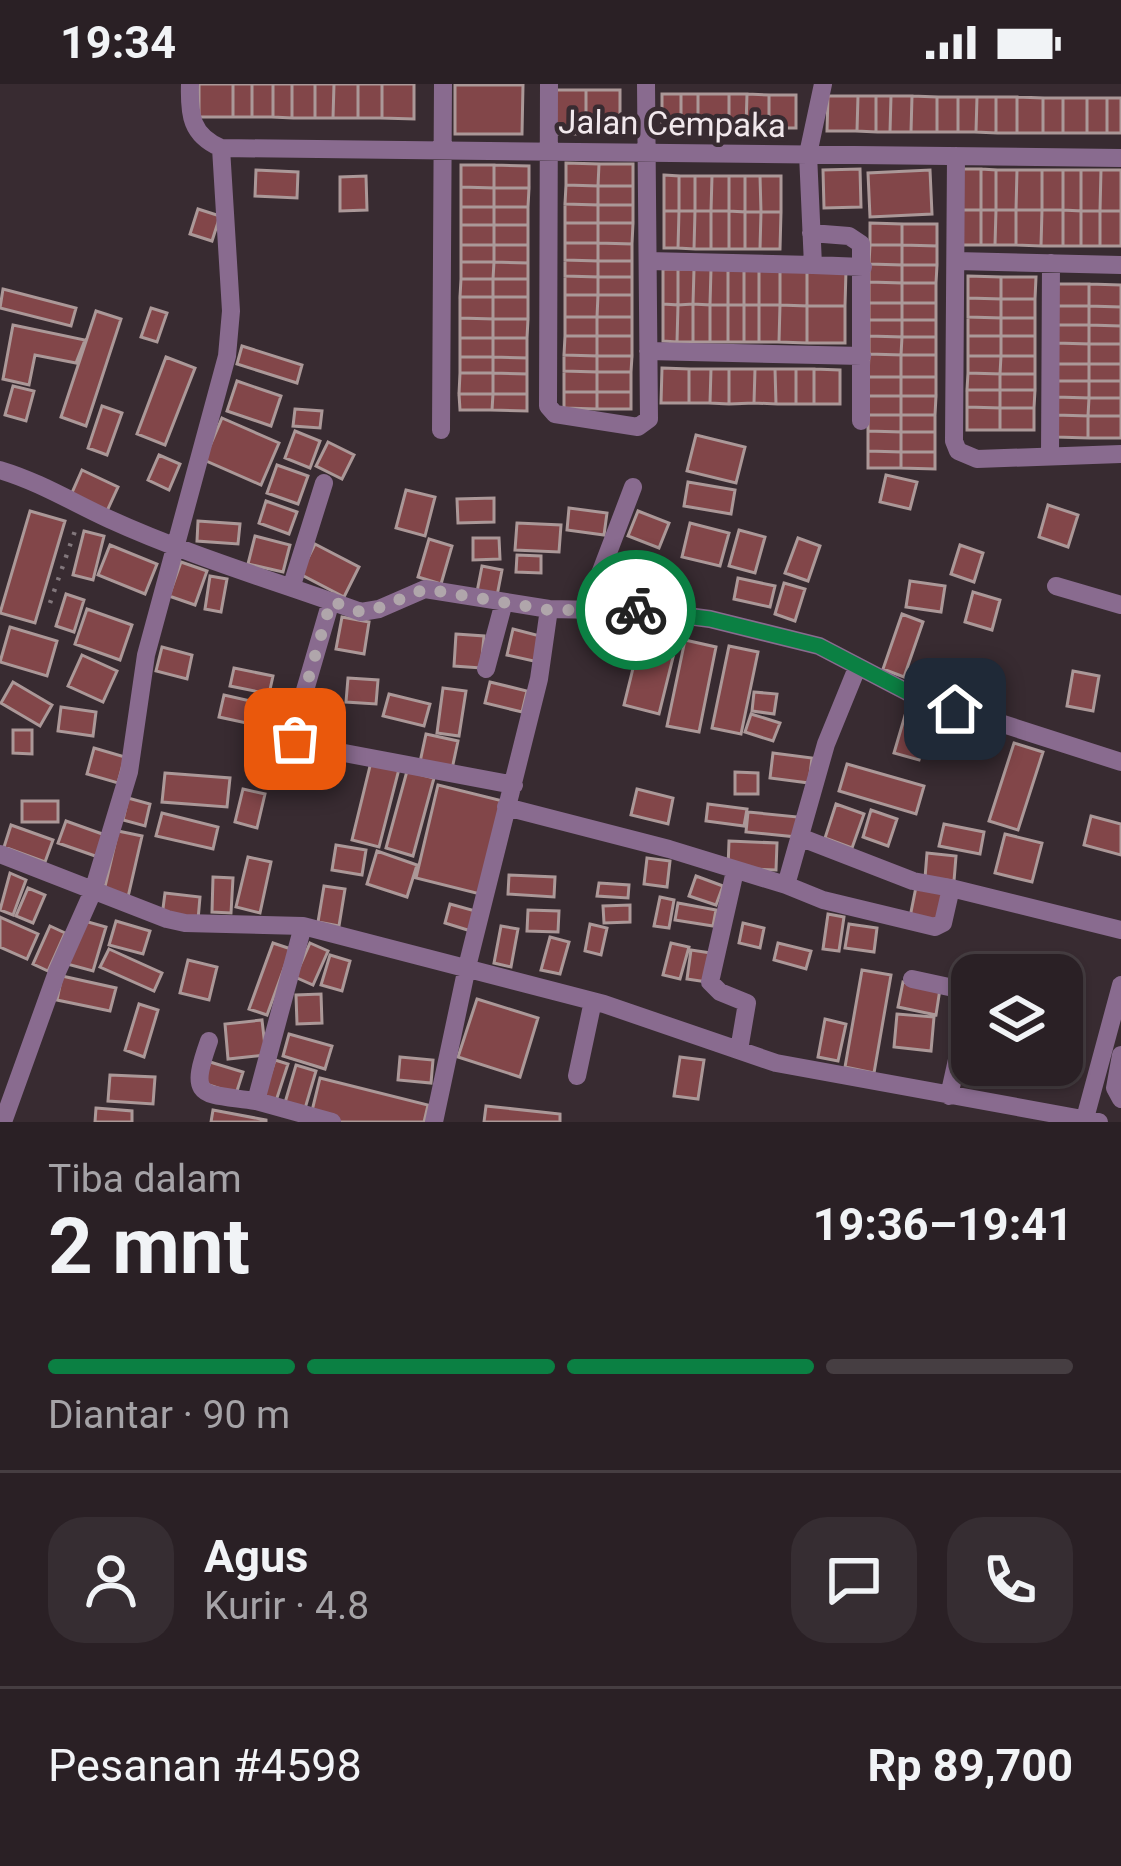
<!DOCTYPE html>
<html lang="id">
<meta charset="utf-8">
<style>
:root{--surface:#2a2025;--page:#362d32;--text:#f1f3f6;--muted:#a5a3a7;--line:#463e42;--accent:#0b8043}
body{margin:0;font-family:Roboto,sans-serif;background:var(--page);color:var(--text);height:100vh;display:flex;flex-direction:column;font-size:45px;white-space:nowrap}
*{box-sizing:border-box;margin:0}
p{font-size:39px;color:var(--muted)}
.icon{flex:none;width:66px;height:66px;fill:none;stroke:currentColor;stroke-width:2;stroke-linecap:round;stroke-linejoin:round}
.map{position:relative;height:1038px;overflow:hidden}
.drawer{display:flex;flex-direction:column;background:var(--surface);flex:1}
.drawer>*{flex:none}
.fabs{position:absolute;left:951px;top:870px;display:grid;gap:24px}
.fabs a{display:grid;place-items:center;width:132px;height:132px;border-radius:24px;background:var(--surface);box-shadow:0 3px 9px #0004,0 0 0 3px var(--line);font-size:60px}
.pin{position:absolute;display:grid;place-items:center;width:102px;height:102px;color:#fff;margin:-51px;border-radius:24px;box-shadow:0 6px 18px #0006}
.courier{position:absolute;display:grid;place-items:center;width:120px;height:120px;margin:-60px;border:9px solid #0b8043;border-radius:50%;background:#fff;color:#222;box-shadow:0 3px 15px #0007}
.summary em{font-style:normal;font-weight:700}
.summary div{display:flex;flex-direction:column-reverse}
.summary{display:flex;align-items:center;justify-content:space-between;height:204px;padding:0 48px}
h1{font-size:78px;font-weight:700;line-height:90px}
.bar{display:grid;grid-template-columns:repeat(4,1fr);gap:18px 12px;align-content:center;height:144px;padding:0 48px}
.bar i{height:15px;border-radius:9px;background:var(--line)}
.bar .current{background:var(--accent)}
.bar p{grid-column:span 4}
.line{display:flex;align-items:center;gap:30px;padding:0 48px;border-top:3px solid var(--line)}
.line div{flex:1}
.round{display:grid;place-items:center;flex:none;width:126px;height:126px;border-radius:36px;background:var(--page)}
.status{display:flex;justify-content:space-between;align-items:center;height:84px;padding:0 60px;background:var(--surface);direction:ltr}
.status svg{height:33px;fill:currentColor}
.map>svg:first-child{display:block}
.building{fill:#824649;stroke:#ab9898;stroke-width:3}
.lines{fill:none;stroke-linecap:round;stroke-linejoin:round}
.path{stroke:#82777c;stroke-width:4.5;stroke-dasharray:3 9;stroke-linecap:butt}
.minor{stroke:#896b8f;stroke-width:18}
.done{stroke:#b0a6ab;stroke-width:12;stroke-dasharray:0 21.6}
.route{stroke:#0b8043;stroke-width:15}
.labels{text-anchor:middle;stroke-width:9;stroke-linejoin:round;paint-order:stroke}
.street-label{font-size:33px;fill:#f1e8ec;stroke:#382b31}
</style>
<div class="status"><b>19:34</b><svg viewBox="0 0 49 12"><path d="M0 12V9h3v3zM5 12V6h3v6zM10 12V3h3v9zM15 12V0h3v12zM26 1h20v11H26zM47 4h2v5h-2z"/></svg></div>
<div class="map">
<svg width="1121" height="1038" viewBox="0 0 1121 1038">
<rect width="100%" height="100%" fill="#382b31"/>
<path class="building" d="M199 0H233V33H199Z
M233 0H252V33H233Z
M252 0H273V33H252Z
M273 0H292V34L273 33Z
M292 0H315V34H292Z
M315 0H334L333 34H315Z
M334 0H358V34H333Z
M358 0H382V34H358Z
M382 0H414V35L382 34Z
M455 1H523L522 50H455Z
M553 6H586V50H553Z
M586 6H620V50H586Z
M662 10H681V43H662Z
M681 10H698V43H681Z
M698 10H729V44L698 43Z
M729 10H747L746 44H729Z
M747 10 769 11V44H746Z
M769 11H796V44H769Z
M828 12H858L857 47H827Z
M858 12H876V48L857 47Z
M876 12H891L890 48H876Z
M891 12H912L911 48H890Z
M912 12 937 13V48H911Z
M937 13H958V48H937Z
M958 13H977L976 48H958Z
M977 13H996V49L976 48Z
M996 13H1017V49H996Z
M1017 13 1043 14V49H1017Z
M1043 14H1063V49H1043Z
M1063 14H1087V49H1063Z
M1087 14H1107V49H1087Z
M1107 14H1121V49H1107Z
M566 79 599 80 598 102 566 101Z
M599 80H633V102H598Z
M461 81H494V104L461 103Z
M494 81 529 82V104H494Z
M860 85 861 123 824 124 823 86Z
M962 85H981V126H962Z
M981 85 996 86V126H981Z
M256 86 298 88 297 114 255 112Z
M930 86 932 130 870 133 868 89Z
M996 86H1017L1016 126H996Z
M1017 86H1042V126H1016Z
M1042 86H1063V126H1042Z
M1063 86H1081V127L1063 126Z
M1081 86H1101L1100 127H1081Z
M1101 86H1121V127H1100Z
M664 91 679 92V127H664Z
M366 92 367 126 340 127V93Z
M679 92H695V127H679Z
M695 92H712L711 127H695Z
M712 92H729V127H711Z
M729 92H745V128L729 127Z
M745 92H760L761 128H745Z
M760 92H781V128H761Z
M566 101 598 102V121L565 120Z
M598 102H633V121H598Z
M461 103 494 104V123H461Z
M494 104H529L528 123H494Z
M565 120 598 121V139H565Z
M598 121H633V139H598Z
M461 123H494V141H461Z
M494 123H528V141H494Z
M198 125 220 132 212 157 190 150Z
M962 126H981V161H962Z
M981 126H996L995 161H981Z
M996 126H1016V161H995Z
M1016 126H1042L1041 162 1016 161Z
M1042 126H1063V162H1041Z
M1063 126 1081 127V162H1063Z
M664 127H679L678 164H664Z
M679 127H695L694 165 678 164Z
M695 127H711V165H694Z
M711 127H729V165H711Z
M729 127 745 128V165H729Z
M1081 127H1100V162H1081Z
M1100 127H1121V162H1100Z
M745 128H761L760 165H745Z
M761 128H781L780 165H760Z
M565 139H598V159H565Z
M598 139H633L632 160 598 159Z
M870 139 902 140V161H870Z
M902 140H937V162L902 161Z
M461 141H494V161H461Z
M494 141H528V161H494Z
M565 159H598V177L565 176Z
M598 159 632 160V177H598Z
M461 161H494V178H461Z
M494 161H528V179L494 178Z
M870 161H902V181L869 180Z
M902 161 937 162V181H902Z
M565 176 598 177V193L565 192Z
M598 177H632V193H598Z
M461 178H494L493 195H461Z
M494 178 528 179V195H493Z
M869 180 902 181V199L869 198Z
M902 181H937L936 199H902Z
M663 185H678V221L663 220Z
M678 185H694L693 220 678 221Z
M694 185H711L710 221 693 220Z
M711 185H728V221H710Z
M728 185H744V221H728Z
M744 185 759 186V221H744Z
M759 186H780V221H759Z
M780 186H807V222L780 221Z
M807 186H846L845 222H807Z
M565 192 598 193V211H565Z
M968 192 1001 193V215L968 214Z
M598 193H632V211H598Z
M1001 193H1036L1035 215H1001Z
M461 195H493V213H460Z
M493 195H528V213H493Z
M869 198 902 199V219H869Z
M902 199H936V219H902Z
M1057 200H1089V222H1057Z
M1089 200 1121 201V223L1089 222Z
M3 205 76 224 71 242 0 224Z
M565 211H598L597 233H565Z
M598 211H632V233H597Z
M460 213H493V235L460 234Z
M493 213H528V235H493Z
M968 214 1001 215V234L968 233Z
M1001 215H1035V234H1001Z
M869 219H902V236H869Z
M902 219H936V236H902Z
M663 220 678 221 677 258 663 257Z
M693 220V258H677L678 221Z
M693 220 710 221V258H693Z
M710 221H728V258H710Z
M728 221H744V258H728Z
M744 221H759V258H744Z
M759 221H780L779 258H759Z
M780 221 807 222V259L779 258Z
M807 222H845V259H807Z
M1057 222H1089V241H1056Z
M1089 222 1121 223V242L1089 241Z
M151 224 167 229 157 258 141 253Z
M96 227 121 235 86 342 61 333Z
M565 233H597V252H565Z
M597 233H632V252H597Z
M968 233 1001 234V252H968Z
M460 234 493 235V254H460Z
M1001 234H1035V252H1001Z
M493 235H528L527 254H493Z
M869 236H902V253L869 252Z
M902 236H936V253H902Z
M13 241 85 256 76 279 35 271 29 301 3 295Z
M1056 241H1089V260L1056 259Z
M1089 241 1121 242V260H1089Z
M565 252H597V272L564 271Z
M597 252H632V272H597Z
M869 252 902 253 901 271 869 270Z
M968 252H1001V272H968Z
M1001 252H1035V272H1001Z
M902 253H936V271H901Z
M460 254H493V273H460Z
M493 254H527V274L493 273Z
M1056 259 1089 260V280H1056Z
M1089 260H1121V280H1089Z
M242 262 302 281 297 299 237 280Z
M869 270 901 271V293H868Z
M564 271 597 272V288L564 287Z
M901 271H936V293H901Z
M597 272H632L631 288H597Z
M968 272H1001L1000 290 968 289Z
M1001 272H1035V290H1000Z
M166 273 195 284 165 361 137 350Z
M460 273H493V289H460Z
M493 273 527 274V290L493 289Z
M1056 280H1089V297H1056Z
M1089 280H1121V297H1089Z
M662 284 689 285V319H661Z
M689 285H711L710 319H689Z
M711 285H729V320L710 319Z
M729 285H755L754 319 729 320Z
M755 285H775L776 320 754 319Z
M775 285H796V320H776Z
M796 285H814V320H796Z
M814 285 840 286V320H814Z
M564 287 597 288V308H564Z
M597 288H631V308H597Z
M460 289H493V310H459Z
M493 289 527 290V310H493Z
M968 289 1000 290V306H967Z
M1000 290H1035V306H1000Z
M868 293H901V312H868Z
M901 293H936V312H901Z
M237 297 281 312 271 342 227 327Z
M1056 297H1089V314L1056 313Z
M1089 297H1121V314H1089Z
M13 302 34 307 26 337 5 331Z
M967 306H1000V324L967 323Z
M1000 306H1035L1034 324H1000Z
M564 308H597V325L564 324Z
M597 308H631V325H597Z
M459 310H493L492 326H460Z
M493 310H527V327L492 326Z
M868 312H901V331H868Z
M901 312H936L935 331H901Z
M1056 313 1089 314 1088 332 1056 331Z
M1089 314H1121V332H1088Z
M102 322 122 329 107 371 88 364Z
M967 323 1000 324V346H967Z
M1000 324H1034V346H1000Z
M295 325 322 327 320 344 293 342Z
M868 331H901V348L868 347Z
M901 331H935V348H901Z
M1056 331 1088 332V354L1056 353Z
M1088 332H1121V354H1088Z
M222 334 279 359 261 401 204 376Z
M295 347 320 357 310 384 285 374Z
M868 347 901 348V368L868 367Z
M901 348H935V368H901Z
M696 351 745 363 736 399 687 387Z
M328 358 354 371 342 395 316 382Z
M868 367 901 368V384H868Z
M901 368H935V385L901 384Z
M159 371 180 380 169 406 148 396Z
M277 381 308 392 298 420 267 409Z
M82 386 118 403 107 427 71 411Z
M886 391 917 398 910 425 880 418Z
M688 398 735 406 731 430 684 422Z
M406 406 435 413 425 452 396 444Z
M494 414V438L458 439 457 415Z
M266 417 297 428 289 450 259 439Z
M1048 421 1078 431 1068 463 1039 453Z
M569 424 607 429 604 451 567 446Z
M30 427 65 437 35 539 0 529Z
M638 427 669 439 659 464 628 452Z
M198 437 240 440 238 460 197 457Z
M517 439 561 441 559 468 515 466Z
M690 439 729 449 720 482 682 473Z
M739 446 765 453 755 489 729 482Z
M84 447 104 452 93 496 73 491Z
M255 452 290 461 283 488 248 480Z
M473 454H499L500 475 473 476Z
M798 454 820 462 808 497 785 489Z
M429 455 452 462 441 500 418 493Z
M315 460 359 483 344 513 300 490Z
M110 461 157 480 145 510 98 491Z
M960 461 983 469 974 498 951 490Z
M517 471 541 472V489L516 488Z
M181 478 207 487 195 521 169 512Z
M482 482 502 486 496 517 476 513Z
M210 492 227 495 221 528 205 525Z
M738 494 775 502 770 523 734 515Z
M910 497 945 502 941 528 906 523Z
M784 499 805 505 795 537 775 530Z
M973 508 1000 516 992 546 965 538Z
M66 510 84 516 74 548 56 542Z
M87 525 132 541 120 576 75 560Z
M902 530 923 538 904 593 883 585Z
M342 533 369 538 364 570 336 565Z
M10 543 57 557 47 592 0 578Z
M513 545 544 553 538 578 507 571Z
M456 550 484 552 481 584 454 582Z
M641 552 676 561 659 630 624 621Z
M685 556 716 563 699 648 667 642Z
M729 562 758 568 741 650 712 644Z
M162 563 192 571 187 595 156 587Z
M82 571 117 587 103 618 68 602Z
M234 584 273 592 269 610 230 602Z
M1073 587 1099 592 1093 627 1067 622Z
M348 594 378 596 376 620 346 618Z
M13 598 52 621 40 642 1 619Z
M490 598 527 607 522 628 485 619Z
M443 604 466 607 459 652 437 649Z
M754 608 777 610 774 630 752 627Z
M389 610 430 620 424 642 383 632Z
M224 611 255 618 251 640 219 633Z
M266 622 287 626 282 647 262 643Z
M61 623 96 628 93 652 58 647Z
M906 628 930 635 919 676 894 669Z
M751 630 780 639 773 657 745 648Z
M13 646H32V670L13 669Z
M426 650 458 657 452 685 420 678Z
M1014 659 1043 668 1018 746 989 737Z
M94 664 125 673 118 699 87 690Z
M773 669 812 674 809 699 770 694Z
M371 678 399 685 379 763 352 756Z
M847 680 924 702 916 730 839 707Z
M407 687 434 694 413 772 386 764Z
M735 688 758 689V710H735Z
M165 689 230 694 227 723 162 718Z
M438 701 507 718 484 811 416 794Z
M243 705 265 710 257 744 235 738Z
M637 705 673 714 668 740 631 731Z
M128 714 150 720 145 742 123 736Z
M22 717H58V738H22Z
M708 720 747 725 744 742 706 737Z
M836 720 864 730 852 764 825 754Z
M871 726 897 735 888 762 863 753Z
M748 728 798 733 797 753 746 748Z
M162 729 218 743 213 765 156 752Z
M1091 732 1121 740V771L1084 761Z
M66 737 108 752 101 774 58 759Z
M944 740 984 748 980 770 939 762Z
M11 741 53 756 45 778 4 763Z
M118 747 142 752 128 813 104 807Z
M1005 750 1042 759 1032 798 995 789Z
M729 757 777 759 776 786 728 784Z
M336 761 366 766 362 791 332 786Z
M377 767 417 781 407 813 367 800Z
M927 769 956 772 954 797 925 794Z
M248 773 271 778 260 829 236 823Z
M647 774 670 777 667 803 644 800Z
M10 789 26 796 13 831 0 826Z
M509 791 555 793 554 813 508 810Z
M696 792 723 802 716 821 689 812Z
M213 793 233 794 231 829 212 828Z
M599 799 629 801 628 814 597 812Z
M324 802 345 805 339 842 318 838Z
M916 803 943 809 937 838 910 833Z
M28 804 45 811 33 839 16 832Z
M165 809 200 813 198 836 162 832Z
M660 813 674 816 669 844 654 842Z
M678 819 716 826 713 842 675 836Z
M450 820 479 828 474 848 445 839Z
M630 821V838L604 839 603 822Z
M528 826 559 827 558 848 527 847Z
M828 830 844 833 839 867 823 865Z
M0 833 38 850 27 875 0 863Z
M81 836 106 843 93 887 67 880Z
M116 837 150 847 143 870 109 861Z
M743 839 764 844 760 864 739 859Z
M590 840 607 844 601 871 585 867Z
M849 840 877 844 874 868 845 864Z
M50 842 65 849 48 887 33 880Z
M501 842 518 845 511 883 494 879Z
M550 853 569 858 560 890 541 886Z
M273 859 291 865 267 931 249 925Z
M310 859 328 867 313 901 295 893Z
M671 859 689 863 680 895 663 891Z
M778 859 811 867 806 885 774 876Z
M109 865 162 889 154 907 100 883Z
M691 866 711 869 707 898 687 895Z
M330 871 350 877 342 907 321 901Z
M188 876 217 883 209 916 180 909Z
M862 886 891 891 874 989 845 983Z
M62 892 116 904 110 927 57 916Z
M903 898 940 905 936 931 898 923Z
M321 910 322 939 297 940 296 911Z
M477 915 538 934 520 993 458 973Z
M139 920 158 926 144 973 125 966Z
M897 930 934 933 931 967 894 963Z
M825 935 846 940 838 977 818 973Z
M262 936 266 971 228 975 225 940Z
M289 950 332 962 325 985 283 972Z
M400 973 433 976 431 999 398 996Z
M680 973 704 976 698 1015 674 1012Z
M275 976 288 980 276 1017 263 1013Z
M210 978 243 988 236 1010 203 999Z
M296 981 316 987 304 1028 284 1022Z
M110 991 155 993 153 1020 108 1017Z
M320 994 428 1021 424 1038H338L311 1031Z
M486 1022 560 1030V1038H484Z
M96 1024 132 1027V1038H95Z
M213 1026 266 1036V1038H211Z"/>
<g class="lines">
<path class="path" d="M50 519 76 444"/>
<path class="minor" d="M190 0C189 31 191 51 221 64L1121 74
M549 0 548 322 555 330 638 343 649 335 646 0
M823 0 808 70 813 181 863 183
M956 72 954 357 958 367 977 375 1121 370
M811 149 849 152 861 160V337
M648 177 813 181
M956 177 1121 181
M648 267 862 272
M441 346 443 0
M1050 372 1051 179
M0 386C40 398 72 418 109 435 190 472 278 498 361 528L379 525 425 505 549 525 650 527 710 535 819 562 913 611 1121 678
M292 501 324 399
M1056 502 1121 521
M331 517 294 644 295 655 302 661 514 701
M587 524 633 403
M486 585 504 518
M506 723 669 765 786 801 826 660 857 584
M802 754 913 797 951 804
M0 770 167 835 185 839 303 842 604 920 776 979 1099 1038
M735 787 710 898 720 908 747 919 739 966
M786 801 823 816 935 843 943 839 951 804 1121 846
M303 842 256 1017 332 1038
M912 895 972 908
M209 957C188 1016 201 1009 256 1017
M1121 971 1115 1004 1121 1015
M577 992 593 917
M949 1012 972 908
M3 1038 57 888 93 807 129 688 146 571 227 272 231 227 221 64
M434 1038 467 883 539 595 549 525
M1084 1038 1121 901"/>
</g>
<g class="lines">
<path class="done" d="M295 655 294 644 331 517 361 528 371 527 425 505 549 526H636"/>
<path class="route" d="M636 526 710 535 819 562 913 611 955 625"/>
</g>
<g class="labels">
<g class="street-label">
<text transform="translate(672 39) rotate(1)" y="12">Jalan Cempaka</text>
</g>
</g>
</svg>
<div class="fabs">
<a><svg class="icon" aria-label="layers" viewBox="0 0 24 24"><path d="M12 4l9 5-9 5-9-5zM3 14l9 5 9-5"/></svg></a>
</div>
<div class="pin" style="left:295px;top:655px;background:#ea580c"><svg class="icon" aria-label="bag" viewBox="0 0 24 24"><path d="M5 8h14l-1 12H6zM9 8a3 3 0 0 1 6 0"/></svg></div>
<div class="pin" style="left:955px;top:625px;background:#1f2937"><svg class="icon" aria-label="home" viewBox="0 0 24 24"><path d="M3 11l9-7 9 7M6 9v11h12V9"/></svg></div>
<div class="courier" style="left:636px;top:526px"><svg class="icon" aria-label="bike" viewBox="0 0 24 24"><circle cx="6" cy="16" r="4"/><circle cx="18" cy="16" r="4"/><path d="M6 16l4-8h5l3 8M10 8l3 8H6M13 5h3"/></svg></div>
</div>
<section class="drawer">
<div class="summary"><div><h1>2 mnt</h1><p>Tiba dalam</p></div><em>19:36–19:41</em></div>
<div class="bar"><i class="current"></i><i class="current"></i><i class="current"></i><i></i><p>Diantar · 90 m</p></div>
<div class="line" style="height:216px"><a class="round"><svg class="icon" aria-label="person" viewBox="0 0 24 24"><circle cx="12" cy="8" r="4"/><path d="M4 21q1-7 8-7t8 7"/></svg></a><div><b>Agus</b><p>Kurir · 4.8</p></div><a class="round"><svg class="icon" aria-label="chat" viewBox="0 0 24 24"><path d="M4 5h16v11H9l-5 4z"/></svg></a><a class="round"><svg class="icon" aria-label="phone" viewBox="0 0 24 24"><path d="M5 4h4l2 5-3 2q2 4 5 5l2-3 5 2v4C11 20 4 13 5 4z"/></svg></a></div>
<div class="line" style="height:156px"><div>Pesanan #4598</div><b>Rp 89,700</b></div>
</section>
